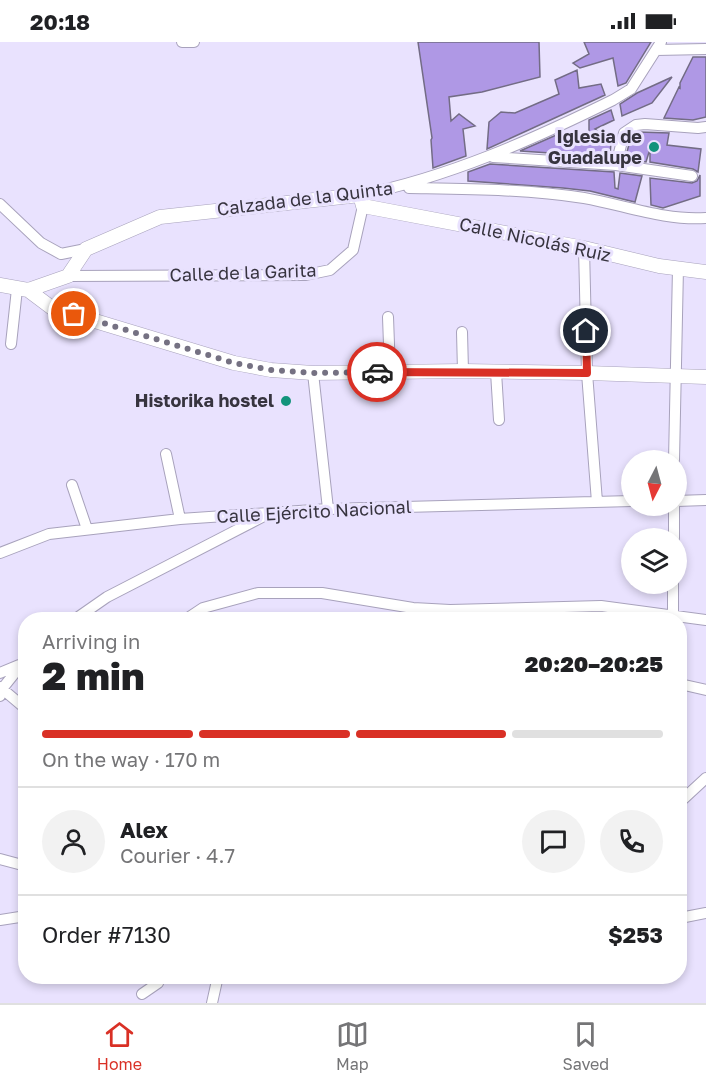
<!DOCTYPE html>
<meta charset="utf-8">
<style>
:root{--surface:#fff;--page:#f2f2f2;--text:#202124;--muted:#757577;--line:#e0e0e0;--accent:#d93025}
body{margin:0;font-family:"Golos Text",sans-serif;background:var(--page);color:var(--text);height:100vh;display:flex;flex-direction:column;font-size:22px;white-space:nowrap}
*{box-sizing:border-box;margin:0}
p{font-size:20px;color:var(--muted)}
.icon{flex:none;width:33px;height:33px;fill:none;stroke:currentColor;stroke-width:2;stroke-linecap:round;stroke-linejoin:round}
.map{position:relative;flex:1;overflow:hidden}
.drawer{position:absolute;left:18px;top:570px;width:669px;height:372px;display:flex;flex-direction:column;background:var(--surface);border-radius:24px;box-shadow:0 3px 9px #0003}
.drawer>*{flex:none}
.needle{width:39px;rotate:186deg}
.fabs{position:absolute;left:621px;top:408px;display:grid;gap:12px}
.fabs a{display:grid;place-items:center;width:66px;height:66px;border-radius:50%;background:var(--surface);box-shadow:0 3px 9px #0003;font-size:30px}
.pin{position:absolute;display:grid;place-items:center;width:51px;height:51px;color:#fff;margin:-26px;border:3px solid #fff;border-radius:50%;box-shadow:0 2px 6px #0007}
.courier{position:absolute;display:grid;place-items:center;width:60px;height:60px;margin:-30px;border:4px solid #d93025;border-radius:50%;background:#fff;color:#222;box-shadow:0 2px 8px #0007}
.head em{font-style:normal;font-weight:800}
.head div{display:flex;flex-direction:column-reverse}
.head{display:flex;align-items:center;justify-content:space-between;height:102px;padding:0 24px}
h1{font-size:39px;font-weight:800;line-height:45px}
.bar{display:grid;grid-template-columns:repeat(4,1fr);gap:9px 6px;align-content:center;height:72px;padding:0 24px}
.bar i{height:8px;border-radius:4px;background:var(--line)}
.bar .active{background:var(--accent)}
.bar p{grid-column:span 4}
.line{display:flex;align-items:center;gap:15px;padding:0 24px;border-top:2px solid var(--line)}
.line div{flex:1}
.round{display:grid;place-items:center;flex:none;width:63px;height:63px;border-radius:32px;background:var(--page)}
.status{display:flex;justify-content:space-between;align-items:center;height:42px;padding:0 30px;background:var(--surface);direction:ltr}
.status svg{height:16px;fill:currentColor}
.menu{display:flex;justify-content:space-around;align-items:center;height:84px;border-top:2px solid var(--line);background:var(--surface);font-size:16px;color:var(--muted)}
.menu a{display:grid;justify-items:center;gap:3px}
.menu .active{color:var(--accent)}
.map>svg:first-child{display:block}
.building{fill:#af98e5;stroke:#736c85;stroke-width:1.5}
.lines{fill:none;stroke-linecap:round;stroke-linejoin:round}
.minor-casing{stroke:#a8a2bc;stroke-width:12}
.tertiary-casing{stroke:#a8a2bc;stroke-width:15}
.minor{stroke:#fff;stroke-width:10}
.tertiary{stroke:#fff;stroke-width:14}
.done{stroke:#757182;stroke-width:6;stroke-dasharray:0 10.8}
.route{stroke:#d93025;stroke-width:8}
.poi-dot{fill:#12937b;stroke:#e9e2fe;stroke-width:2}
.labels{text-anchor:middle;stroke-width:6;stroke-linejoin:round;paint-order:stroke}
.poi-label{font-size:18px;font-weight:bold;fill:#37343f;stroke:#e9e2fe;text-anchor:end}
.street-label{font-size:18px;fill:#37343f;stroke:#e9e2fe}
</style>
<div class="status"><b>20:18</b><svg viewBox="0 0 49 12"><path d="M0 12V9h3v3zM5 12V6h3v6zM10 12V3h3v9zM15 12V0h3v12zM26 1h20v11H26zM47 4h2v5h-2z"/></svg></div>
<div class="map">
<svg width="706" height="961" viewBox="0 0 706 961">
<rect width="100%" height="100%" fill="#e9e2fe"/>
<path class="building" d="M418 0H539L540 35 482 50 449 55 451 79 459 72 475 84 463 87 466 114 433 126 431 98 432 96Z
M584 0H651L626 41 618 44 613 16 580 26 573 21 589 12Z
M693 15H706V75L693 78 664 76 679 45 680 46V41Z
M577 28 579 46 601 42 605 53 487 107 489 80 501 70 515 71 559 52 555 38Z
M672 35 652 61 622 74 620 62 637 51Z
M611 68 614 78 595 87 611 99 610 115 520 109 561 91 571 103 589 89V78Z
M639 90 669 91 667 103 701 107 698 130 693 127 650 120V107L646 120 625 117 630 99 638 100Z
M490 122 614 130 615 146 618 147 620 131 642 134 635 160 590 149 563 146 468 139V130Z
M700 133V154L663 166 651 163 650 136 692 141 697 139Z"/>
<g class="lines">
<g class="minor-casing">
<path id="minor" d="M182 0H194
M656 8 706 7
M493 115 616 123 692 134
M616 123 624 91 636 83 645 82 698 86 706 85
M409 146C468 147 526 147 584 156 624 163 665 179 706 176
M360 153C449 135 532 98 613 58L631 47 661 0
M0 162 41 201 61 212 86 207
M584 206 587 331 597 460
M68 234 306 233 330 228 353 208 363 164
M388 275 390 330
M462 290 463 329
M11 302 17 247
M496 330 499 378
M313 331 328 467
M166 412 180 477
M674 418 678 226
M72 443 87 487
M676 459 706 458
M674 496V464
M0 511 49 492 180 477 328 467 632 459
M74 578 107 555 266 473
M185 578 203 566 258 551H322L413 566 450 568 601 564 706 578
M673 578V542
M0 631 19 623
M680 642 706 648
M0 645 26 667
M0 654 2 647 26 617
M680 760 706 736
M0 817 26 824
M680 876 706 871
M0 878 26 874
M142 952 158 941 161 934
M212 961 218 934"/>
</g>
<g class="tertiary-casing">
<path id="tertiary" d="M0 243 28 248 68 234 86 207 160 175 360 153 363 164 584 206 659 224 706 230
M28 248 52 266 234 321 271 328 313 331 463 329 587 331 706 335"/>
</g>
<use href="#minor" class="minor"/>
<use href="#tertiary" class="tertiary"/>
</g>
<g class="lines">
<path class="done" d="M74 272 234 321 271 328 313 331 377 330"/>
<path class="route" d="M377 330 587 331 586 289"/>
</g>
<g class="poi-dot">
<circle cx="654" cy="105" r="6"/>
<circle cx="286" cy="359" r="6"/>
</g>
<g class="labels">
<g class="poi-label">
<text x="642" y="101">Iglesia de<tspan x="642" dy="21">Guadalupe</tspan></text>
<text x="274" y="365">Historika hostel</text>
</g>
<g class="street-label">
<text transform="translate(305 157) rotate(-7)" y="6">Calzada de la Quinta</text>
<text transform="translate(535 198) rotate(12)" y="6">Calle Nicolás Ruiz</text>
<text transform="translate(243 231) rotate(-2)" y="6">Calle de la Garita</text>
<text transform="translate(314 470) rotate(-3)" y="6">Calle Ejército Nacional</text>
</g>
</g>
</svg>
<div class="fabs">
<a><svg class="needle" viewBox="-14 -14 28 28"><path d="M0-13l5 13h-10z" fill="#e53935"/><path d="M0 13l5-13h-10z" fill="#757577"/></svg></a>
<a><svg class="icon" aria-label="layers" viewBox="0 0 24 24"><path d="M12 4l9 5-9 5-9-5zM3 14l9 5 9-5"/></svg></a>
</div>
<div class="pin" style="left:74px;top:272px;background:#ea580c"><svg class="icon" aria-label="bag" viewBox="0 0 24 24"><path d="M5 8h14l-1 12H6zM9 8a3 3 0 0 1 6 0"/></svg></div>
<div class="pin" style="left:586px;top:289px;background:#1f2937"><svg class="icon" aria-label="home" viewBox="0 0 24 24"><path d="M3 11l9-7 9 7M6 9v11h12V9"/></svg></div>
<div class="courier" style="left:377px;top:330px"><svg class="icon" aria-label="car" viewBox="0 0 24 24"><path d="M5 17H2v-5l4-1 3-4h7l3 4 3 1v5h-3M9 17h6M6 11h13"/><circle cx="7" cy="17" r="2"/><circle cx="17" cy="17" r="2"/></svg></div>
<section class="drawer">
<div class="head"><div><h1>2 min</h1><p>Arriving in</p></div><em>20:20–20:25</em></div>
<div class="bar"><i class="active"></i><i class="active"></i><i class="active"></i><i></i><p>On the way · 170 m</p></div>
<div class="line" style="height:108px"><a class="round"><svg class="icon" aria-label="person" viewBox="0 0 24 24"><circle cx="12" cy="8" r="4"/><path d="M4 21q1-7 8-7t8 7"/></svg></a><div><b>Alex</b><p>Courier · 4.7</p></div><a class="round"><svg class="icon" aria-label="chat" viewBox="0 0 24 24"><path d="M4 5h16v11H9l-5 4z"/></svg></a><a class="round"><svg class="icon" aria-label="phone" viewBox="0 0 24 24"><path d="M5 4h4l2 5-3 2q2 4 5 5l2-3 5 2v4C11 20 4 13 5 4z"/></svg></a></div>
<div class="line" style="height:78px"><div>Order #7130</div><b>$253</b></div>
</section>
</div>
<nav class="menu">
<a class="active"><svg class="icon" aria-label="home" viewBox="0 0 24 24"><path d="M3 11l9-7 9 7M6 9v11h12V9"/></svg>Home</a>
<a><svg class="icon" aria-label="map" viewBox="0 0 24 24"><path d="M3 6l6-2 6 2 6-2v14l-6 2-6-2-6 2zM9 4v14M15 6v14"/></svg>Map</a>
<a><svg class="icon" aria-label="saved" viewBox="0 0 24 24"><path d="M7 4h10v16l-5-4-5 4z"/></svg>Saved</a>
</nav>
